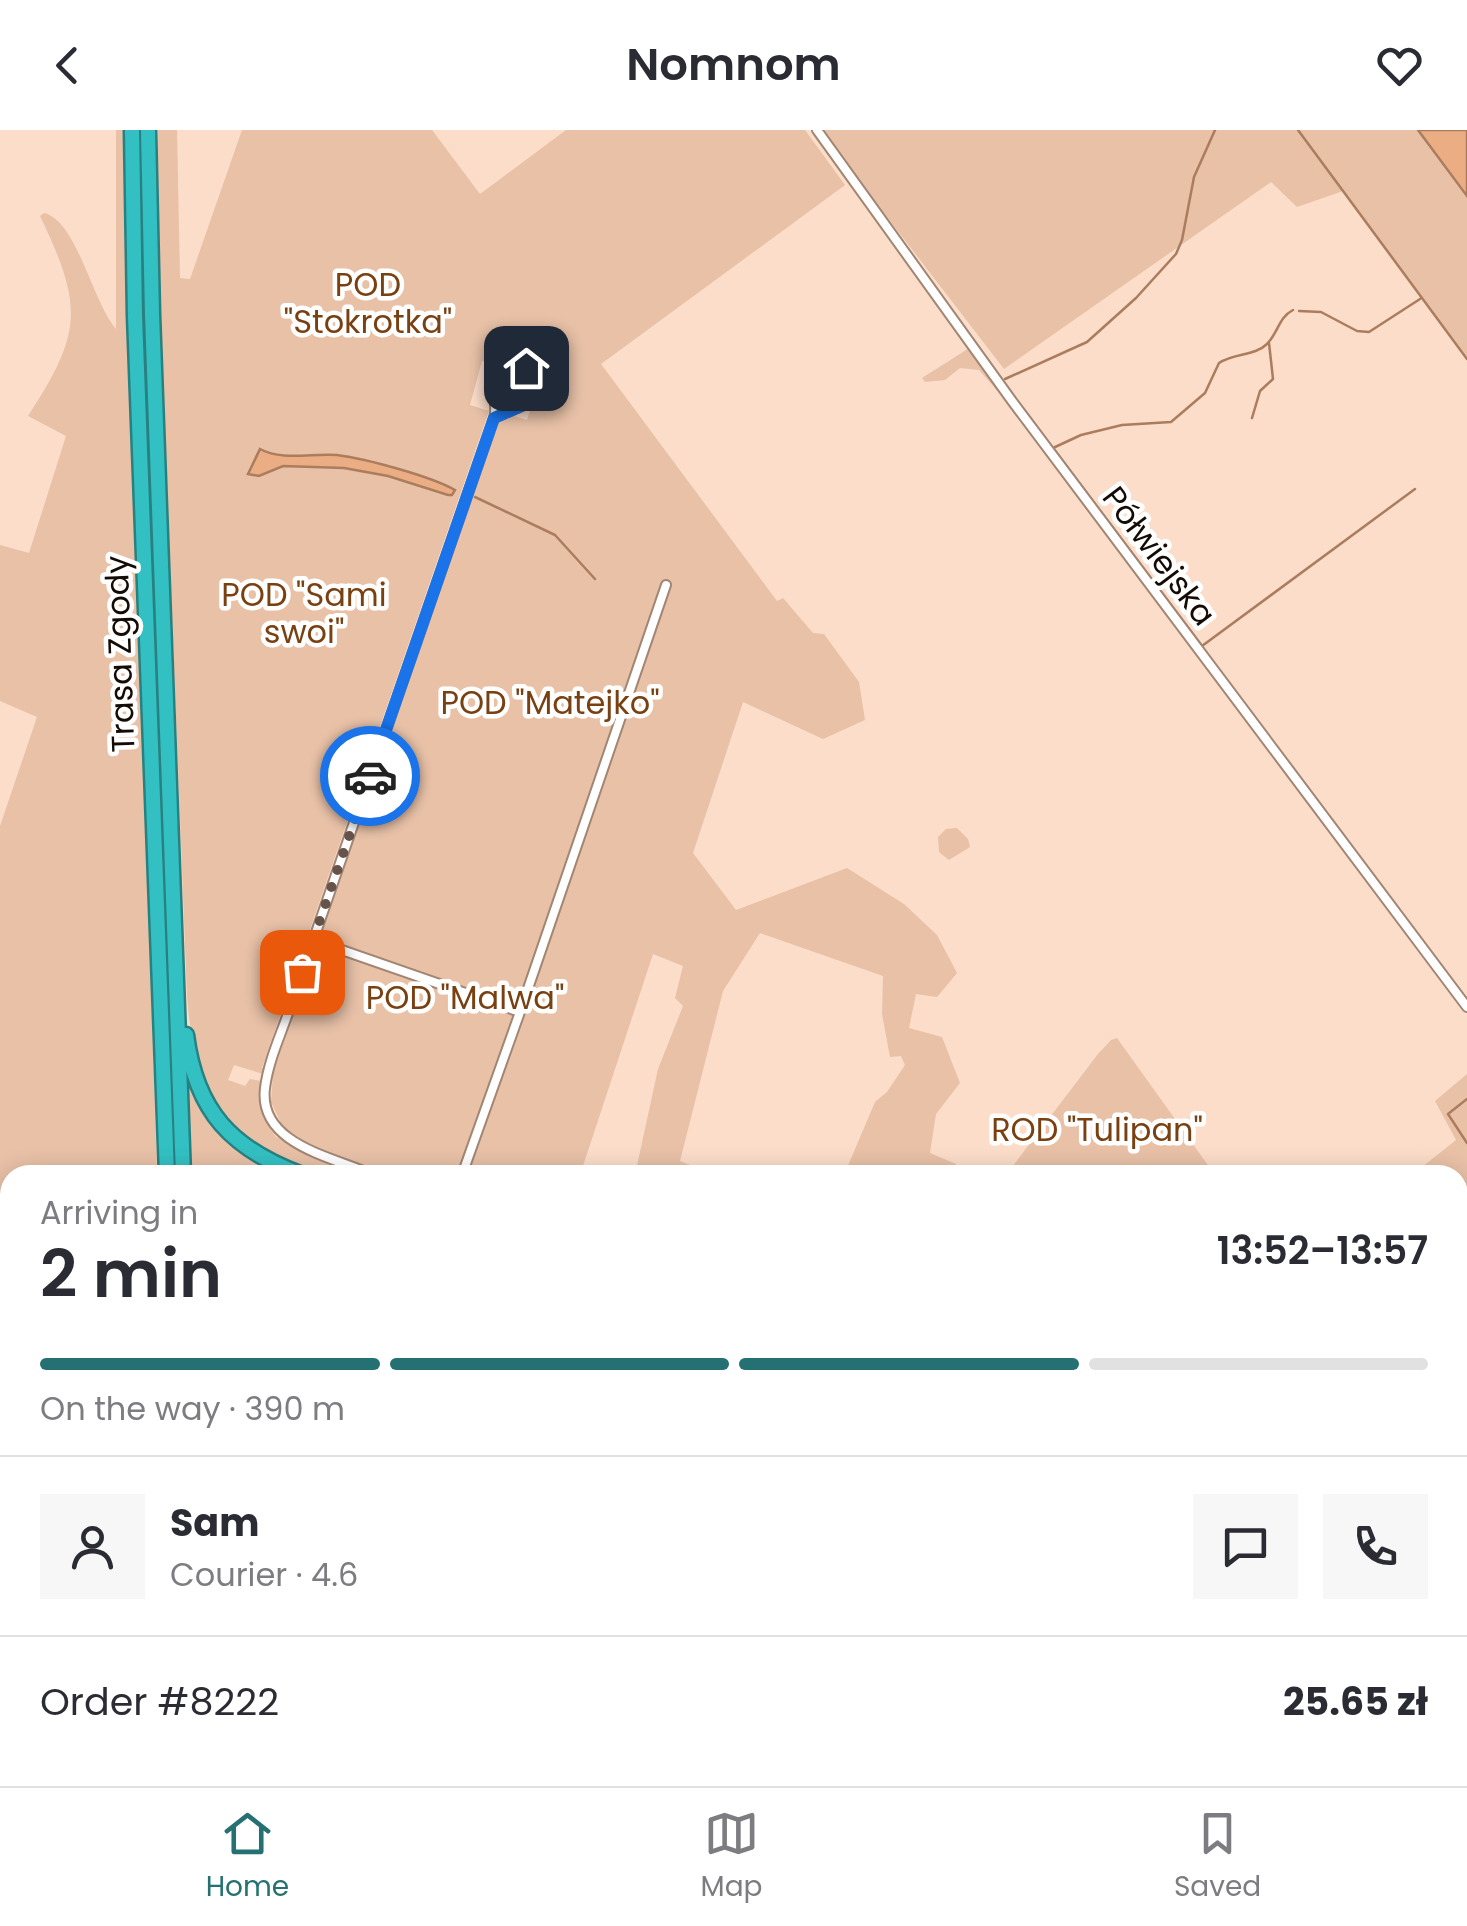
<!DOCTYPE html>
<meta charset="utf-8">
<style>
:root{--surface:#fff;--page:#f7f7f7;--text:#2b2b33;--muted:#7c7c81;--line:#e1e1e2;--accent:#257072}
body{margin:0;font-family:Poppins,sans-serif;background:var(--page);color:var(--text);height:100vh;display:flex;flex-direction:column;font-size:38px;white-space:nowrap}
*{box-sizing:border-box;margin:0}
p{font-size:32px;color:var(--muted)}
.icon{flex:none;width:55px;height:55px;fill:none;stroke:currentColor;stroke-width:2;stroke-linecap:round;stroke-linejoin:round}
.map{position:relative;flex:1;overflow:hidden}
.details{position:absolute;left:0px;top:1035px;width:1468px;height:622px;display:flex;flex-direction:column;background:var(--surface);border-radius:30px 30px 0 0;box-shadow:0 5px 25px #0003}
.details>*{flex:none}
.pin{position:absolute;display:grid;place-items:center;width:85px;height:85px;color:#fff;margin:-42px;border-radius:20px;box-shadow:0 5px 15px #0006}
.courier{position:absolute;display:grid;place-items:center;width:100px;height:100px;margin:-50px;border:8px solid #1a73e8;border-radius:50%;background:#fff;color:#222;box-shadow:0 2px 12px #0007}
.head em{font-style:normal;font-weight:600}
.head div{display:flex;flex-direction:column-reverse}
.head{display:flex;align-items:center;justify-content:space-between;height:170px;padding:0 40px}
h1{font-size:65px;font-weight:600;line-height:75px}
.bar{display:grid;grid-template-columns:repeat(4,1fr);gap:15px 10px;align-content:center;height:120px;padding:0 40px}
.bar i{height:12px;border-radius:8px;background:var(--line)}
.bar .active{background:var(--accent)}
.bar p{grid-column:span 4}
.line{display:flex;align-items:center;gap:25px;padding:0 40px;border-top:2px solid var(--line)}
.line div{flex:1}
.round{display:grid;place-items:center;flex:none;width:105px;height:105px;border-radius:0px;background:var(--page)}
header{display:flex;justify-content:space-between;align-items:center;height:130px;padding:0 40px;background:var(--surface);font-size:45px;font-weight:600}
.dock{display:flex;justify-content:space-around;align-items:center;height:140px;border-top:2px solid var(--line);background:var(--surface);font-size:28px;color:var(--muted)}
.dock a{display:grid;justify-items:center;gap:5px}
.dock .active{color:var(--accent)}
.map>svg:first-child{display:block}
.green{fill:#e8c1a7}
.water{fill:#ebae84;stroke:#ab7d5e;stroke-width:2.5}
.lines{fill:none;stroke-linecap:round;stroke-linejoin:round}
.stream{stroke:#ab7d5e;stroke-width:2.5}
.minor-casing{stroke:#a28674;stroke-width:12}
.primary-casing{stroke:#288180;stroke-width:16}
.motorway-casing{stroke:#288180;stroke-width:19}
.minor{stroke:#fff;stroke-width:8}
.primary{stroke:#85d9db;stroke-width:11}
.motorway{stroke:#33c0c3;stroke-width:14}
.done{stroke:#66544a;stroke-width:10;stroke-dasharray:0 18}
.route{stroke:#1a73e8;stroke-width:12}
.labels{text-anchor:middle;stroke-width:9;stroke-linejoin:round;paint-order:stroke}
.park-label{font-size:32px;fill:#794012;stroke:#fff}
.street-label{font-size:32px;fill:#150b05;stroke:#fff}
</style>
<header><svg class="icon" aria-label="back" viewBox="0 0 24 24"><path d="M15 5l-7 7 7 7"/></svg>Nomnom<svg class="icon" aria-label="heart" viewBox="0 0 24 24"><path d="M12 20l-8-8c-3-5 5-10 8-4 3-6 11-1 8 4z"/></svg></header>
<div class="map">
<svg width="1467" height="1656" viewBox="0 0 1467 1656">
<rect width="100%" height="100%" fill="#fbddc9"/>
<path class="green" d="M116 0H124L157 1045H10V1128L0 1126V696L37 587 0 571V415L29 423 66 306 28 286C83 202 83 176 40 86L44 83C77 91 92 171 116 199Z
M136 0H143L178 1045H171L142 251Z
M158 0H177L180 148 190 149 242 0H432L480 64 566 0H805L845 55 601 234 777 471 783 468 813 503 824 504 859 552 865 590 823 609 743 572 693 723 736 780 847 738 904 774 937 805 957 843 937 867 916 864 909 898 942 907 960 953 936 984 930 1023 956 1034 953 1045H844L875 972 887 962 905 935 901 926 890 927 882 884 883 846 760 803 723 861 680 1031 714 1045H631L636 1040 658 939 683 876 675 868 683 836 653 824 580 1045H382L303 1011 283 997 271 972 273 942 499 291 514 286 527 290 545 232 482 231 470 275 489 281 262 938 265 939 263 944 234 935 228 950 245 956 250 949 262 951C258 973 262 989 276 1007L364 1045C349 1045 332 1047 317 1045 299 1042 282 1033 267 1024 207 991 192 930 187 866L157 104Z
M820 0H1419L1467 64V229L1343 61 1297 77 1271 52 1004 239Z
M974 215 1012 271 1009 274 979 240 960 238 945 250 925 252 922 248Z
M957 698 968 709 970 717 949 730 939 722 938 707 946 699Z
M1117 908 1215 1045H1006L1098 924 1111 910Z
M187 938C211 995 228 1024 289 1045H192Z
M1467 944V1067L1458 1075V1045H1412L1456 1010 1435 971Z
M1458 1109 1463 1116 1467 1114V1230L1458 1219Z
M0 1153 10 1156V1375L0 1367Z
M1467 1259V1367L1460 1372 1458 1368V1266Z
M1458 1379 1467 1392V1518L1458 1528Z
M0 1641 10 1644V1648L51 1655 83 1648H180L181 1656H0Z
M530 1648H623L640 1656H530Z
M697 1648H800L795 1656H693Z"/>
<path class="water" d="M1418 0H1467V66Z
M260 319C282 331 312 323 337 325 367 329 430 346 455 360L452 365H448L388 346 344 338 283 336 259 346 248 344Z"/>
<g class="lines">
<path class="stream" d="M1298 0 1467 229
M1293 180C1279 187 1278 203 1267 214 1255 226 1234 223 1219 233L1205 263 1171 292 1122 295 1081 305 1053 318 1202 516 1415 359
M1299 181 1321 182 1357 201 1369 202 1420 169
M1005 249 1087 212 1136 168 1176 124 1182 110 1194 47 1215 0
M1252 288 1260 261 1273 249 1269 213
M475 367 555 405 595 449
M1467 969 1448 984 1467 1013
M1458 1069 1467 1062
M611 1648 626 1656
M0 1650 19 1656
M80 1656 118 1648"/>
<g class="minor-casing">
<path id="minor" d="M817 0 1012 271 1467 877
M313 810 520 882 462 1045
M520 882 666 455
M373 1045C334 1027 258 1015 265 958 268 934 278 911 286 889L494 288C499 272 489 259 492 244 501 234 521 234 533 240L524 275 494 288
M1288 1648 1310 1656
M691 1656 695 1648"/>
</g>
<g class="primary-casing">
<path id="primary" d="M0 1135 10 1139
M1350 1648 1368 1656
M1381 1648 1402 1656"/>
</g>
<g class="motorway-casing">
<path id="motorway" d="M132 0 135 186 167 1045
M148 0 152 184 183 1045
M186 905C196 982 232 1019 302 1045
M189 1648V1656
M205 1648V1656"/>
</g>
<use href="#minor" class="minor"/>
<use href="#primary" class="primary"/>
<use href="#motorway" class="motorway"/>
</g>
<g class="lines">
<path class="done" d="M302 842 370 646"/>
<path class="route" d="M370 646 494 288 524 275 533 240 526 238"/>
</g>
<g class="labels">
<g class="park-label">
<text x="368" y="166">POD<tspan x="368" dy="37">"Stokrotka"</tspan></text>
<text x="304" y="476">POD "Sami<tspan x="304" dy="37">swoi"</tspan></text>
<text x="550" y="584">POD "Matejko"</text>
<text x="465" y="879">POD "Malwa"</text>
<text x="1097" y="1011">ROD "Tulipan"</text>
</g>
<g class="street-label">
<text transform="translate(1159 426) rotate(53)" y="11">Półwiejska</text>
<text transform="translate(120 524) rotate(-92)" y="11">Trasa Zgody</text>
</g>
</g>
</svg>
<div class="pin" style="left:302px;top:842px;background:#ea580c"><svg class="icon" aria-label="bag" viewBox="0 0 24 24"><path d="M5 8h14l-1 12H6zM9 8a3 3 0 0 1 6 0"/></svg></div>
<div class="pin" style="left:526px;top:238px;background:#1f2937"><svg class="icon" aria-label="home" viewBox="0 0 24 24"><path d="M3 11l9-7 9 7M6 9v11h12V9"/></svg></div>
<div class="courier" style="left:370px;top:646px"><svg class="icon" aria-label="car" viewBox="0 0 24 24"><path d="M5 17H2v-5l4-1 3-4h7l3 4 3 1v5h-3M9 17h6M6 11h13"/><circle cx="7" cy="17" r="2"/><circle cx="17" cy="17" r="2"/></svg></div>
<section class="details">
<div class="head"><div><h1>2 min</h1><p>Arriving in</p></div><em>13:52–13:57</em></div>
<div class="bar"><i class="active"></i><i class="active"></i><i class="active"></i><i></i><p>On the way · 390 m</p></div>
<div class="line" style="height:180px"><a class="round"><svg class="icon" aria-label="person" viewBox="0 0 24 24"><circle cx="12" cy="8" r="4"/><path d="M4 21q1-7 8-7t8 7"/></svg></a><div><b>Sam</b><p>Courier · 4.6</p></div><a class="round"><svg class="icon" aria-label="chat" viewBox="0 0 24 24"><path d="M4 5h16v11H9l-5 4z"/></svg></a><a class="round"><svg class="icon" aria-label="phone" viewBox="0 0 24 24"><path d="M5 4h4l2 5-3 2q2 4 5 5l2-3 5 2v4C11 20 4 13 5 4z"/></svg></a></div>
<div class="line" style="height:130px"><div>Order #8222</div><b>25.65 zł</b></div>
</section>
</div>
<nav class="dock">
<a class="active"><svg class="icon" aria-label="home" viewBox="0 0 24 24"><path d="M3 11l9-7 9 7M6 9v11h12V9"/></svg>Home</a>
<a><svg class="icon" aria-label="map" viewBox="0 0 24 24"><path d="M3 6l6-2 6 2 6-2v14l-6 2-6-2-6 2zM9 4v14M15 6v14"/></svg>Map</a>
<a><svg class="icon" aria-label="saved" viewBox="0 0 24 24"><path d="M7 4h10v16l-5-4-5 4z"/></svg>Saved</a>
</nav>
